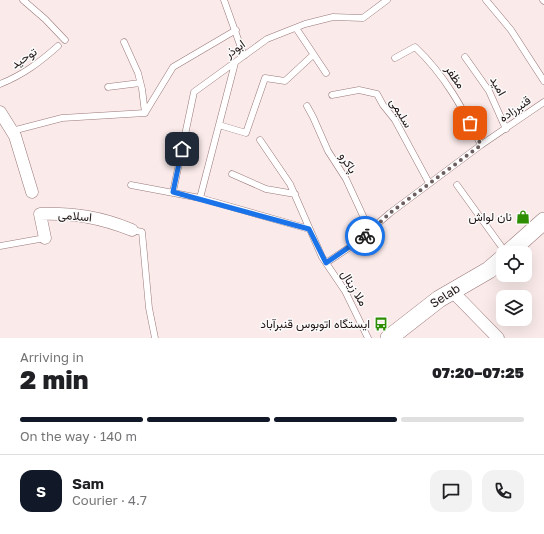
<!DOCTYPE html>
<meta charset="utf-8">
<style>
:root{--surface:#fff;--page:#f2f2f2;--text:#202124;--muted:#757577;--line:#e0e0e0;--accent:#111827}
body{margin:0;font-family:"Golos Text",Vazirmatn,sans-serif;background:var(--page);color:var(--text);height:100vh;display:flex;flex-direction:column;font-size:15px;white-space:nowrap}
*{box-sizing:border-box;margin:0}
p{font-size:13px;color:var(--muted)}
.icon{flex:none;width:22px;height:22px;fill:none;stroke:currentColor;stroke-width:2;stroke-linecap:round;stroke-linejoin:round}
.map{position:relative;height:338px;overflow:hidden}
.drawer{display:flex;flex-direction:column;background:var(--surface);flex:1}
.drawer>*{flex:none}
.controls{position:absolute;left:496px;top:246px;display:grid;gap:8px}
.controls a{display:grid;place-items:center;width:36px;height:36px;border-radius:8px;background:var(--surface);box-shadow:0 4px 16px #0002;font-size:20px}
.pin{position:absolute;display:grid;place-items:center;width:34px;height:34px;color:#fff;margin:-17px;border-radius:8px;box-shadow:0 2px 6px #0006}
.courier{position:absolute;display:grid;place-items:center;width:40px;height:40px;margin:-20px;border:3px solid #1a73e8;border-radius:50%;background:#fff;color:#222;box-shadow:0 1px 5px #0007}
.overview em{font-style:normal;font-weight:800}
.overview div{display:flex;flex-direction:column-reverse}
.overview{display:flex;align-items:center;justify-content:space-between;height:68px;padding:0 20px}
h1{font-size:26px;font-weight:800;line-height:30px}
.bar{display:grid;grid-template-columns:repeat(4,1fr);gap:6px 4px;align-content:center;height:48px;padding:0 20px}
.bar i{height:5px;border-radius:3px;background:var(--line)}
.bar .active{background:var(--accent)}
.bar p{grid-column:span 4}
.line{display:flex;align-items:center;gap:10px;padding:0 20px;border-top:1px solid var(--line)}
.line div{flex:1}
.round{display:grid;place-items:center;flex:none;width:42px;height:42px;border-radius:12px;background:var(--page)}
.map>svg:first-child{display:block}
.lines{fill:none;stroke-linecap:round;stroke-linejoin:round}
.lane-casing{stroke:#9b7879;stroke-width:7}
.street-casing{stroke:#9b7879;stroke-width:13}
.secondary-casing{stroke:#9b7879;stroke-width:18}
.lane{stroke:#fff;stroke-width:6}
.street{stroke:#fff;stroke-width:12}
.secondary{stroke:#fff;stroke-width:17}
.done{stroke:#6d5f5f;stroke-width:4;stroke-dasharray:0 7.2}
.route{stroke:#1a73e8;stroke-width:5}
.labels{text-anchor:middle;stroke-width:3;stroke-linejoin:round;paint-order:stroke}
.street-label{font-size:12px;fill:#211414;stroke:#fbfbfb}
.poi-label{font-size:12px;fill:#211414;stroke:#fbfbfb;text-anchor:end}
</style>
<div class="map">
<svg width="544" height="338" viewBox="0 0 544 338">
<rect width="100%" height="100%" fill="#faeaea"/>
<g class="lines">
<g class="lane-casing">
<path id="lane" d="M23 0 45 19 65 40
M224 0 244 56
M486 0 511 30 544 81
M543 0 544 1
M296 28 326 73
M465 57 489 91 506 129
M395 58 415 47C445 75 463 109 481 145
M0 84C23 75 40 62 58 46
M108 87 140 83
M332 95 359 90 377 94 383 105 395 120 429 183
M307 106 313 117 328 151 346 179 370 231
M145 113 173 67 236 30
M219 125 246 133 265 78 285 81 313 55
M12 131 62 118 145 113 142 89 138 73 124 42
M260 140 290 184 322 257 345 291 368 338
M232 174 266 189 295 194
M131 185 200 198 309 229
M457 185 506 253
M173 192 194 92 267 39 305 24 333 17 363 18 387 0
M200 198 235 63
M132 230 142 232 149 308 155 338
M0 246 45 238
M326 263 353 245 390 213 481 145 544 102"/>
</g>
<g class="street-casing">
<path id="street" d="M0 112 15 136 32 192
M45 238 40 214C74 213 100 217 132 230
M452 291 498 338"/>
</g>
<g class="secondary-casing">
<path id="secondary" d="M508 253 544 221
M389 338 439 299 489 270 503 258"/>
</g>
<use href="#lane" class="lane"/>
<use href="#street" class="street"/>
<use href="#secondary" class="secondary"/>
</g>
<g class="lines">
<path class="done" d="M365 236 390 213 481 145 470 123"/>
<path class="route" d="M182 149 173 192 309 229 326 263 365 236"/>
</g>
<defs>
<g id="shop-bare" transform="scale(1.08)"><path d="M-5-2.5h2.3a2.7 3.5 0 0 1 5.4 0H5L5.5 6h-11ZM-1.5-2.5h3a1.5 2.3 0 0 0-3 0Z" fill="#2e8e01" stroke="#fbfbfb" stroke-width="2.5" paint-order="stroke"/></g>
<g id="bus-bare" transform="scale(1.08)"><path d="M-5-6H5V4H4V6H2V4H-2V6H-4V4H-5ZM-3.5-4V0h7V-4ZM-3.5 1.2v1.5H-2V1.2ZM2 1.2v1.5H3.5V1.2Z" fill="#2e8e01" stroke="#fbfbfb" stroke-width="2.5" paint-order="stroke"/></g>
</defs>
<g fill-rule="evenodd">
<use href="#shop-bare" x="523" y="217"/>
<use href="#bus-bare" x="381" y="324"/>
</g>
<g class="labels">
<g class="street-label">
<text transform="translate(235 49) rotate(-36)" y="4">ابوذر</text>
<text transform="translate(24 58) rotate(-33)" y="4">توحید</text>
<text transform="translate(455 77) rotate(56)" y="4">مظفر</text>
<text transform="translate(498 86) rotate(61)" y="4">امید</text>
<text transform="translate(515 109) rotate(-35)" y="4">قنبرزاده</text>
<text transform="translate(401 113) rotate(59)" y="4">سلیمی</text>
<text transform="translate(348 163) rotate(58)" y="4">پاکرو</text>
<text transform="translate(75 216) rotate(5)" y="4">اسلامی</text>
<text transform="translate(354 288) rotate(59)" y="4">ملا زینال</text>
<text transform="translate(445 296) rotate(-33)" y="4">Selab</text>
</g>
<g class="poi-label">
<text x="512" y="221">نان لواش</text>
<text x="370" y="328">ایستگاه اتوبوس قنبرآباد</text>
</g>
</g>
</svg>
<div class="controls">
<a><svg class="icon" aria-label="locate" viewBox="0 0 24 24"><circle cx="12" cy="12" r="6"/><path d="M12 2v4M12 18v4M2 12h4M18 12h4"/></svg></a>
<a><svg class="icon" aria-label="layers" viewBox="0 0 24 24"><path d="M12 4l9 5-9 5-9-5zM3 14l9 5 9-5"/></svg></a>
</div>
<div class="pin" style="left:470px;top:123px;background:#ea580c"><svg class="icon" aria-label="bag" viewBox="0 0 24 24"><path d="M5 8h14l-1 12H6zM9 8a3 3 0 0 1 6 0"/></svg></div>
<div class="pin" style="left:182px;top:149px;background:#1f2937"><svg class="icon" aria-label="home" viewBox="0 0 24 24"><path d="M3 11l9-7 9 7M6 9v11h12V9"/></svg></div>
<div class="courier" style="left:365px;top:236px"><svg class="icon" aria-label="bike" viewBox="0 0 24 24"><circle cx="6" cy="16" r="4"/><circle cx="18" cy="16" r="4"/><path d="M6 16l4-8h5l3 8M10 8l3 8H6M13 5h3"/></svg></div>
</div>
<section class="drawer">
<div class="overview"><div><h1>2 min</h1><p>Arriving in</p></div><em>07:20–07:25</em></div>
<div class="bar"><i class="active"></i><i class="active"></i><i class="active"></i><i></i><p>On the way · 140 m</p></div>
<div class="line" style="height:72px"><b class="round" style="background:var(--accent);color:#fff">S</b><div><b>Sam</b><p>Courier · 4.7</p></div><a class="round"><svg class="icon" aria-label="chat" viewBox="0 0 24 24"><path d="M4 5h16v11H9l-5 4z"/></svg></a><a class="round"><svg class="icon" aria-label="phone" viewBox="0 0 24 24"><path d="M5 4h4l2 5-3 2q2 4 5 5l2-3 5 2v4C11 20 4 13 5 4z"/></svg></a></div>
</section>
